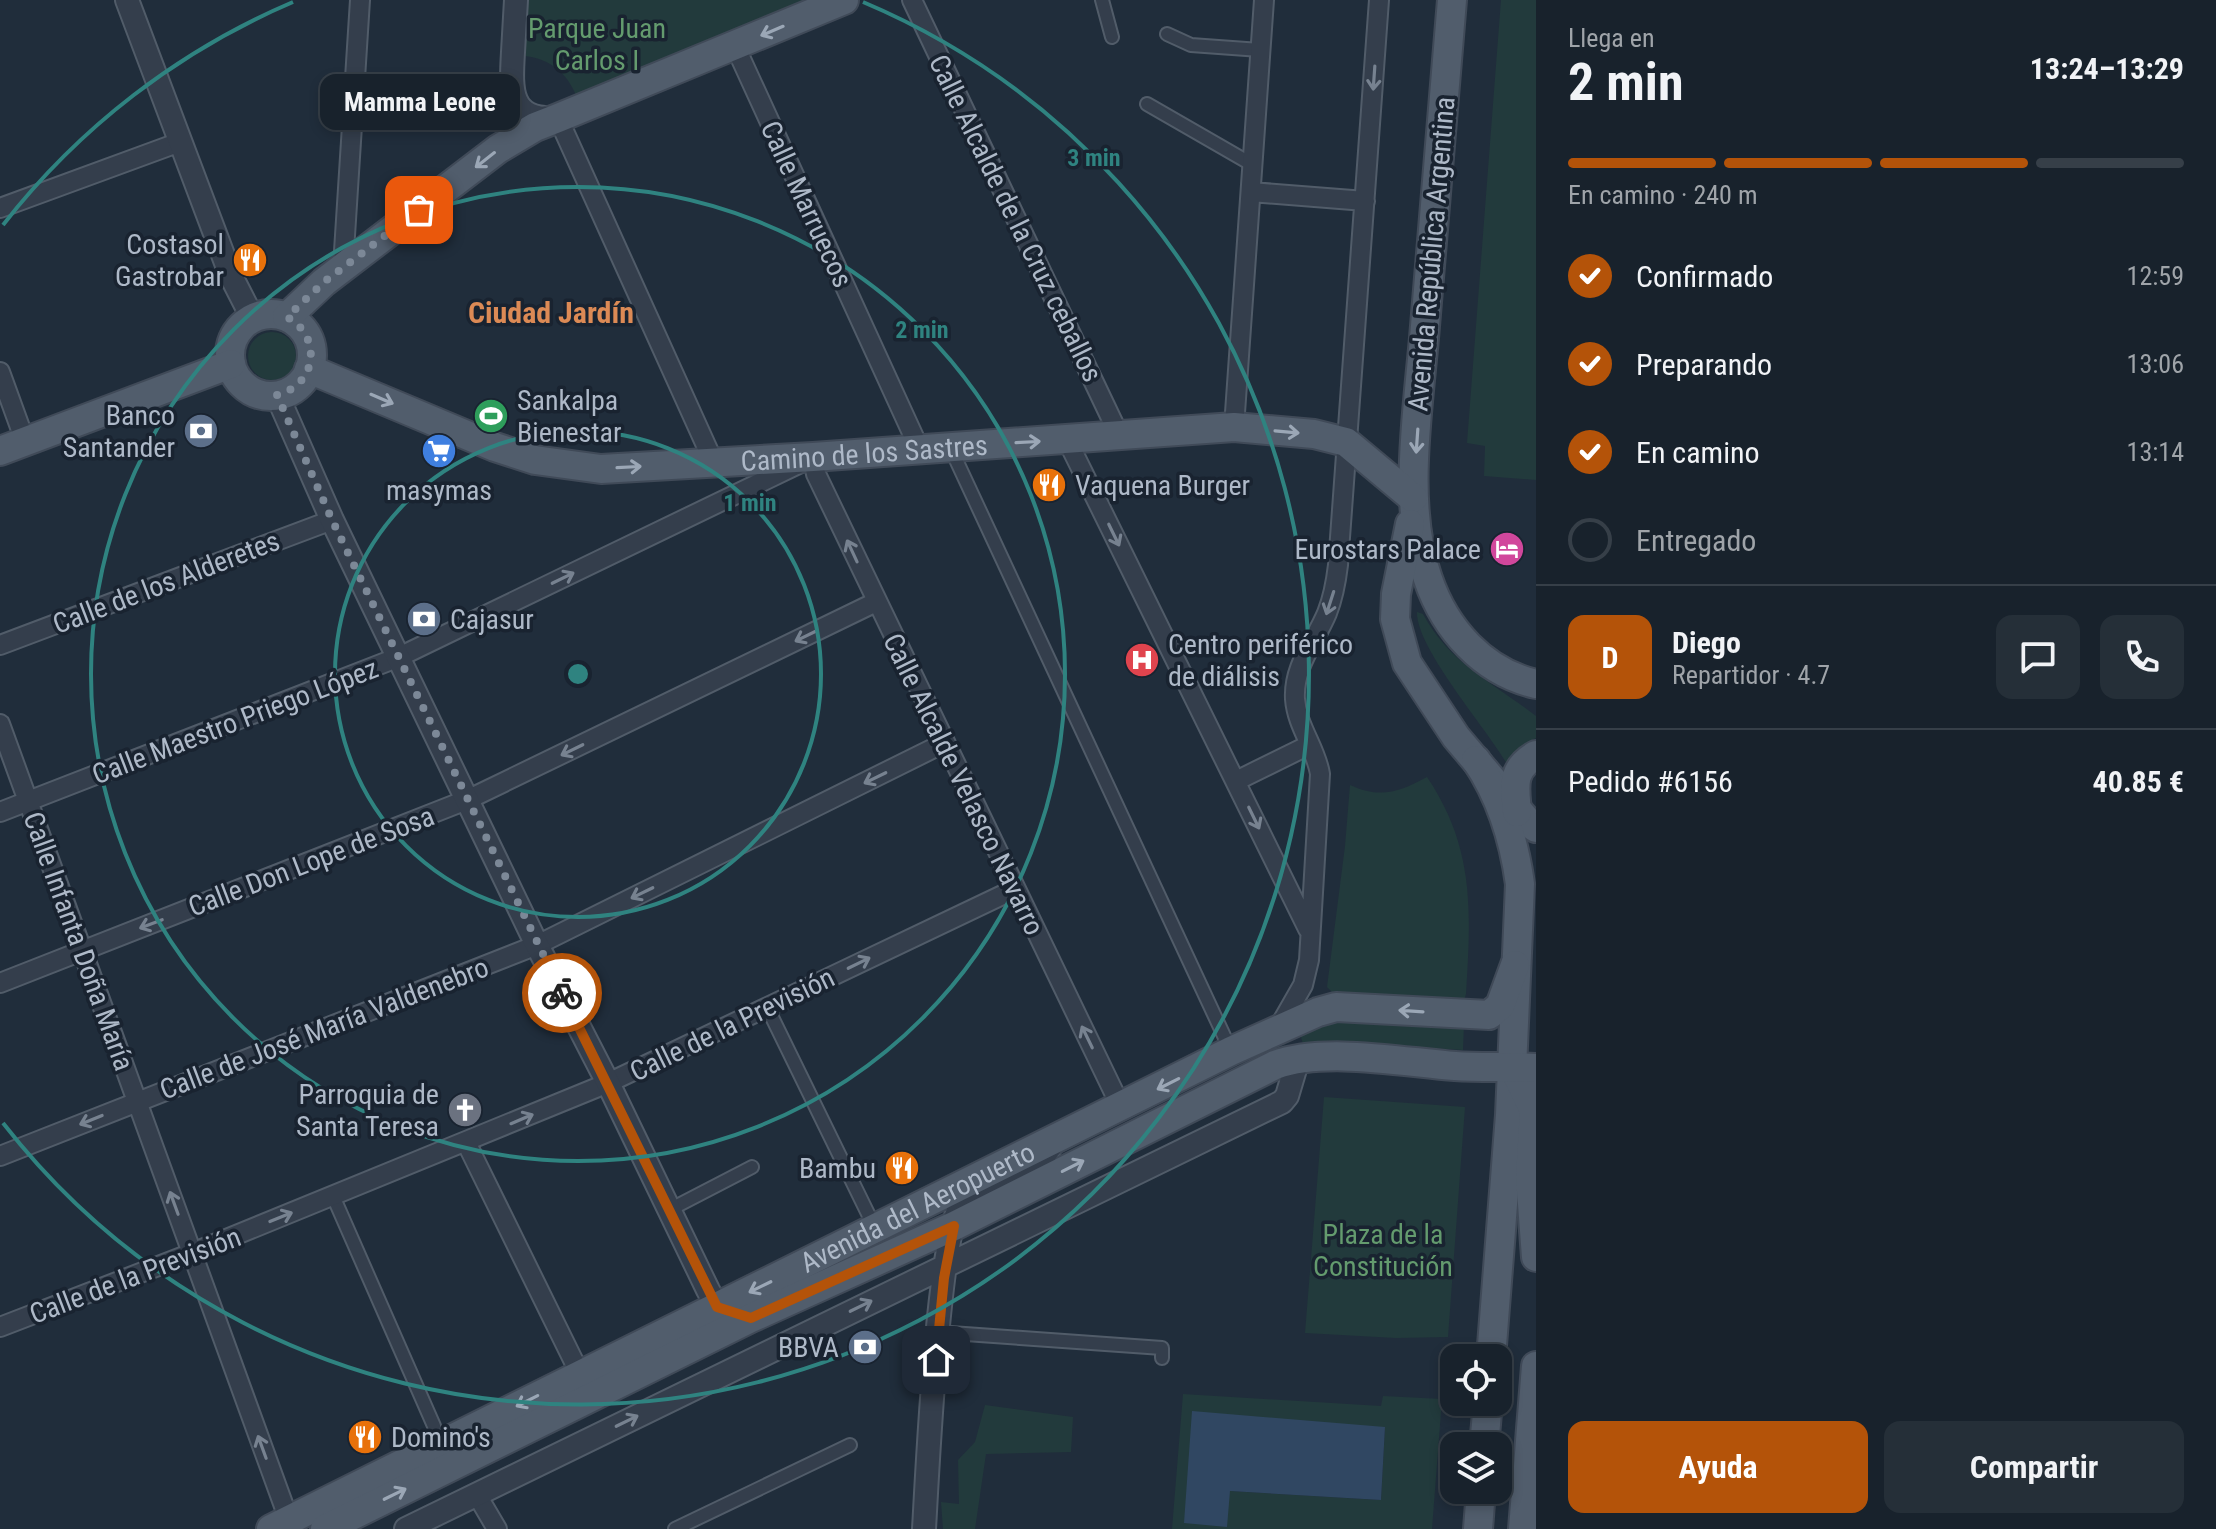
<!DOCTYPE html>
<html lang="es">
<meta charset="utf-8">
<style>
:root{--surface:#18222c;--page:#252f38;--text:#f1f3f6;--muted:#9fa4a9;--line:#363f48;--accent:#b45309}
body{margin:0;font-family:"Roboto Condensed",sans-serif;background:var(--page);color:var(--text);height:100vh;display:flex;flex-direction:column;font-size:30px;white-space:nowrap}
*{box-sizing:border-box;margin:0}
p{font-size:26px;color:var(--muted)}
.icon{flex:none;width:44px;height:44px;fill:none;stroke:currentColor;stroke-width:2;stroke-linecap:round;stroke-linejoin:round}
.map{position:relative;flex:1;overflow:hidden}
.drawer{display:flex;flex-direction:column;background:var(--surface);width:680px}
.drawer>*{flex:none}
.fabs{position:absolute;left:1440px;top:1344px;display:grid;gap:16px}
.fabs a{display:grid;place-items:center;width:72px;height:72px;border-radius:16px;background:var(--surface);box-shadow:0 4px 12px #0003,0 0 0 2px var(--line);font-size:40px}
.pin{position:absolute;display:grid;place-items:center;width:68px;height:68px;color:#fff;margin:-34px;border-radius:16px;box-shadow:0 4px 12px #0006}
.courier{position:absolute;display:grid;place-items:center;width:80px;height:80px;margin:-40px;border:6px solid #b45309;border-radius:50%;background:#fff;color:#222;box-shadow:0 2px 10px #0007}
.bubble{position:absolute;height:56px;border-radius:16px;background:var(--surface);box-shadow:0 4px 12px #0003,0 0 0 2px var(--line);font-size:26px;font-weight:700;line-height:56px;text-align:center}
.head em{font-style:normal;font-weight:700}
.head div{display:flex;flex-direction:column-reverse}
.head{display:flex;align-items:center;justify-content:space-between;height:136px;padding:0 32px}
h1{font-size:52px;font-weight:700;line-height:60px}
.bar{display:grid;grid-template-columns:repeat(4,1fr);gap:12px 8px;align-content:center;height:96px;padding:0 32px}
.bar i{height:10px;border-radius:6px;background:var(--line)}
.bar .selected{background:var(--accent)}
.bar p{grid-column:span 4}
.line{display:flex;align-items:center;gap:20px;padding:0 32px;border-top:2px solid var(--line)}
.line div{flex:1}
.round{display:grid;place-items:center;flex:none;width:84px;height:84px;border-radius:16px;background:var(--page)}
ol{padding:0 32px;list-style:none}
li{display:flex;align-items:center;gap:24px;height:88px}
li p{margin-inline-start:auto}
li .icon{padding:8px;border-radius:50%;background:var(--accent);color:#fff;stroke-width:4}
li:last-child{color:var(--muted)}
li i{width:44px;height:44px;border:4px solid var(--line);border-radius:50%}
.primary-button{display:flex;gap:16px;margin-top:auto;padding:16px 32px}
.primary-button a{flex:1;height:92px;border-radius:16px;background:var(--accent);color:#fff;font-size:32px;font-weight:700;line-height:92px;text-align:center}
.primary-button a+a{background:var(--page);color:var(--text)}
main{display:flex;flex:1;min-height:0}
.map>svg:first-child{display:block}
.green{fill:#223a3c;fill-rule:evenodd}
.water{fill:#304762}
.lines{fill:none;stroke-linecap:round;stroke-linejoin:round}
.pedestrian-casing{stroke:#515c69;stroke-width:16}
.minor-casing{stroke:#515c69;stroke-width:22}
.tertiary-casing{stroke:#515c69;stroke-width:26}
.primary-casing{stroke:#404a58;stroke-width:32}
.pedestrian{stroke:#343e4c;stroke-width:12}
.minor{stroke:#343e4c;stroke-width:18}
.tertiary{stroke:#343e4c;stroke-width:22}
.primary{stroke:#515d6c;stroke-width:28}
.oneway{stroke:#9ba7b6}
.oneway2{stroke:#778290}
.done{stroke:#7c8897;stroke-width:8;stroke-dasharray:0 14.4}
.route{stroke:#b45309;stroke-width:10}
.ring{fill:none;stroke:#2f8380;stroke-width:4}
.labels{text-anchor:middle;stroke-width:7;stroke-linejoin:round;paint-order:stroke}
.park-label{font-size:28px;fill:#649b6e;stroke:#192330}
.street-label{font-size:28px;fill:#aeb9c8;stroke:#192330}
.poi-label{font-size:28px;fill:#aeb9c8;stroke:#192330;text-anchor:end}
.neighbourhood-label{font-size:30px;font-weight:bold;fill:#dc8a55;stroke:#192330}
.centre{fill:#2f8380;stroke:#192330;stroke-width:4}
.ring-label{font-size:24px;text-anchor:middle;font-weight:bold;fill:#2f8380;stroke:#192330;stroke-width:7;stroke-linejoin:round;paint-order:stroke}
</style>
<main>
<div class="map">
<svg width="1536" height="1529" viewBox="0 0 1536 1529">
<rect width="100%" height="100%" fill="#202d3b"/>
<path class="green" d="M528 0H819L578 100C569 75 552 59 525 56Z
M1501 0H1536V480L1484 476 1485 446 1467 443Z
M248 356a24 24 0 1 1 48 0a24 24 0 1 1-48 0Z
M1417 612 1423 614C1450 664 1492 682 1536 716V738L1526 743 1507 764C1487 729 1416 648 1417 612Z
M1427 777C1475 848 1471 912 1466 994L1463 1004 1336 996 1327 987 1345 846 1350 785C1380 799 1400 792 1427 777Z
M1341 1017 1464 1024 1463 1050 1329 1042 1303 1044 1299 1031Z
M1324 1097 1465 1107 1448 1337 1396 1338 1305 1333Z
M1183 1394 1381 1406 1383 1396 1442 1399 1432 1529H1172ZM1385 1427 1381 1500 1230 1491Z
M985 1405 1073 1417 1071 1452 986 1454 975 1529H943L941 1502 959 1504 958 1460 975 1442Z"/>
<path class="water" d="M1192 1411 1385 1427 1381 1500 1230 1491 1227 1527 1184 1523Z"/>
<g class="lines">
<g class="pedestrian-casing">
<path id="pedestrian" d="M1102 0 1112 37
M1167 34 1191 45 1260 50
M1147 104 1253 165
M951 449 1225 1038
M767 1007 875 1228
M333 1196 434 1426
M669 1210 752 1167
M937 1332 1162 1348V1358
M675 1529 850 1445"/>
</g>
<g class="minor-casing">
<path id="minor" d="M912 0 1120 437
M735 46 919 448
M558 118 714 463
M1251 192 1365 201
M0 208 180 142
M343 267 360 0
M0 372 25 441
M1234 427 1264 0
M1067 440 1308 929
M0 645 332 520
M0 724 289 1520
M1236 781 1309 745
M0 812 399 657 813 457 816 474 1121 1107
M0 983 469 799 876 602
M1279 1027 1303 985 1309 960 1320 774C1316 748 1297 727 1295 699 1293 666 1315 642 1327 613 1333 598 1336 582 1338 565L1379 0
M466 1142 580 1374
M0 1156 537 945 944 743
M0 1327 192 1253 608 1083 1015 889
M477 1495 497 1529"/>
</g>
<g class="tertiary-casing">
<path id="tertiary" d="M127 0 231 276 253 319
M516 0C515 17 514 35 513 52 511 88 508 121 556 118
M277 395 332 520 537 945 608 1083 708 1290 717 1307 731 1311
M406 1529 1282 1102 1287 1096 1298 1059
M924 1529C927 1480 938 1227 963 1202 981 1184 1019 1179 1039 1162 1044 1157 1049 1148 1054 1142"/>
</g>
<g class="primary-casing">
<g id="primary">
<path d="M1452 0C1443 109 1434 218 1425 326 1419 405 1401 504 1428 579 1445 629 1483 672 1536 684"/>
<circle cx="271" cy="355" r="41"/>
<path d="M287 317 324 282 498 149 535 127 558 118 844 0"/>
<path id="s1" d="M309 369 495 447 535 460 601 469 813 457 1234 427 1314 434 1346 442 1413 498"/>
<path d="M0 451 231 364"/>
<path d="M1410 524 1396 594 1395 619 1407 663 1456 737 1527 821 1536 828"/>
<path d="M1476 760C1501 797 1514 840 1520 884L1510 1115 1491 1358"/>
<path d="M1517 812C1515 787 1510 770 1536 755"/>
<path d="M1514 1069 1534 1110 1530 1177 1536 1257"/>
<path d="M1484 1446 1488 1402"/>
<path id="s2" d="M271 1529 1231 1051 1318 1012 1336 1007 1489 1015 1500 1006 1515 965"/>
<path d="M325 1529 751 1318 954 1226 1275 1065C1325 1047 1402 1062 1455 1066 1482 1068 1509 1066 1536 1068"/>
<path d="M1478 1529 1481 1490"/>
<path d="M1523 1529 1536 1366"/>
</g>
</g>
<use href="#pedestrian" class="pedestrian"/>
<use href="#minor" class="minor"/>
<use href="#tertiary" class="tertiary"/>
<use href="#primary" class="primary"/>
</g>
<defs><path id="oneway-shaft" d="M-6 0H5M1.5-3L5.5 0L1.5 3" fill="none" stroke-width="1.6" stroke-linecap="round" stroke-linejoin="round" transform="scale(2)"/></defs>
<g class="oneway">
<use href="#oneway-shaft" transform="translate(772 31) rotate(157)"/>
<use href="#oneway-shaft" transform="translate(485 160) rotate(142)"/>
<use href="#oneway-shaft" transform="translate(382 399) rotate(23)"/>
<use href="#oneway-shaft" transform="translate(1287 432) rotate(5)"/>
<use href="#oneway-shaft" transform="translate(1417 441) rotate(94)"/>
<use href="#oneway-shaft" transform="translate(1028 442) rotate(-3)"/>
<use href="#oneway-shaft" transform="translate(629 467) rotate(-3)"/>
<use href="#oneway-shaft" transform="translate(1411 1011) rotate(-176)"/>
<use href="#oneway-shaft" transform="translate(1168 1084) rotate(153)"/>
<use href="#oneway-shaft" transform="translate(1073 1166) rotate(-27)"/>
<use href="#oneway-shaft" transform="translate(760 1287) rotate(154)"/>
<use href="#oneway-shaft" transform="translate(527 1401) rotate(153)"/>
<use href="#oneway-shaft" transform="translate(395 1494) rotate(-26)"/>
</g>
<g class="oneway2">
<use href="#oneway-shaft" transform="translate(1374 78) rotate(94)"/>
<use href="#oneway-shaft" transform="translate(1114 535) rotate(64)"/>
<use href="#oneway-shaft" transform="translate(852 551) rotate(-115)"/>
<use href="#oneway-shaft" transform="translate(563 578) rotate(-26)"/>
<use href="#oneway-shaft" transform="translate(1330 603) rotate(108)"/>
<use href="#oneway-shaft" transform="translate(806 636) rotate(154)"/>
<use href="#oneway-shaft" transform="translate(572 750) rotate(154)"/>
<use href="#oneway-shaft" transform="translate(875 778) rotate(154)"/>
<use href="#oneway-shaft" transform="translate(1254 818) rotate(64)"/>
<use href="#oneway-shaft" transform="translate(642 893) rotate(154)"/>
<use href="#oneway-shaft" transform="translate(151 924) rotate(159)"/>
<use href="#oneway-shaft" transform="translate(859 963) rotate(-26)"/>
<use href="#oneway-shaft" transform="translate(1087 1037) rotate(-116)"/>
<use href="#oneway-shaft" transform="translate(522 1119) rotate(-23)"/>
<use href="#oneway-shaft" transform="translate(91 1120) rotate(158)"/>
<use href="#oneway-shaft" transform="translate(174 1203) rotate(-110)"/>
<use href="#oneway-shaft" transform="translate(281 1217) rotate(-22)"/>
<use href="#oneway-shaft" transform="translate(861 1306) rotate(-26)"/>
<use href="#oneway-shaft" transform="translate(627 1421) rotate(-26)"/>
<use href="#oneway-shaft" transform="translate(262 1447) rotate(-110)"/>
</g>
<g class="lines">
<path class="done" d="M419 210 324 282 287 317C323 337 317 385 277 395L332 520 562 993"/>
<path class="route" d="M562 993 717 1307 751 1318 954 1226 944 1278 936 1360"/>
</g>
<g class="ring">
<circle cx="578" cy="674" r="243"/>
<circle cx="578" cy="674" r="487"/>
<path d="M3 225A730 730 0 0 1 293 2M863 2A730 730 0 1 1 3 1123"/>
</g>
<defs>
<g id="restaurant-disc" transform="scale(1.8)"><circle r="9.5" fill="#e8710a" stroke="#192330"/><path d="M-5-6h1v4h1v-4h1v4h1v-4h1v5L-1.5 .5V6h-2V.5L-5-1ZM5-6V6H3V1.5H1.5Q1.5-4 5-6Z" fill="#fff"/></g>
<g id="stadium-disc" transform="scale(1.8)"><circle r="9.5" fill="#2e9e5b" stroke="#192330"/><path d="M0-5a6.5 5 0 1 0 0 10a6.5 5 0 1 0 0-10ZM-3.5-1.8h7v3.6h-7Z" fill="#fff"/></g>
<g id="bank-disc" transform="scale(1.8)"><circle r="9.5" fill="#5c6f8a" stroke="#192330"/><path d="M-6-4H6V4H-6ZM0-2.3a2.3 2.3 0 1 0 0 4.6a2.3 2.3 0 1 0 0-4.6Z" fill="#fff"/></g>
<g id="supermarket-disc" transform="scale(1.8)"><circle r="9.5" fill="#3f7fe0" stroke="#192330"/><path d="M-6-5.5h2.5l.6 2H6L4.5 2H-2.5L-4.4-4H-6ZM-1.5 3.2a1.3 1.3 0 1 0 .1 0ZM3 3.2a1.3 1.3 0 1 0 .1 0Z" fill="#fff"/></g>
<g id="hotel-disc" transform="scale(1.8)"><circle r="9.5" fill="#d1479c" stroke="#192330"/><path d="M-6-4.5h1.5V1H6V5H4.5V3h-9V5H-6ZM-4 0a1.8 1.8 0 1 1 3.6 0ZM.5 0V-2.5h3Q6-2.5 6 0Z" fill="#fff"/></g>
<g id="hospital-disc" transform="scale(1.8)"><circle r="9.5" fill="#e0444e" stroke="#192330"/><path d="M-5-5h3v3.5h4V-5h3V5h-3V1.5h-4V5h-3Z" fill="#fff"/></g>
<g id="church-disc" transform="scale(1.8)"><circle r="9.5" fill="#6b7280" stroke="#192330"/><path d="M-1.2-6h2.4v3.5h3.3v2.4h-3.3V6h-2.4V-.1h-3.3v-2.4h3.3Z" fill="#fff"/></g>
</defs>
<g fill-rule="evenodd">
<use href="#restaurant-disc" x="250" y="260"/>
<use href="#stadium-disc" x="491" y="416"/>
<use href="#bank-disc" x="201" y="431"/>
<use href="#supermarket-disc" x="439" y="451"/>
<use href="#restaurant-disc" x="1049" y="485"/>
<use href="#hotel-disc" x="1507" y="549"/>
<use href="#bank-disc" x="424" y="619"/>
<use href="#hospital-disc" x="1142" y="660"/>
<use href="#church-disc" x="465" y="1110"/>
<use href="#restaurant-disc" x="902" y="1168"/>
<use href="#bank-disc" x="865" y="1347"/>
<use href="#restaurant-disc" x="365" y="1437"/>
</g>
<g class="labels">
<g class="park-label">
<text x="597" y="38">Parque Juan<tspan x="597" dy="32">Carlos I</tspan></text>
<text x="1383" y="1244">Plaza de la<tspan x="1383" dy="32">Constitución</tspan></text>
</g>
<g class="street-label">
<text transform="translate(807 204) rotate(65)" y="10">Calle Marruecos</text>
<text transform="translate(1016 218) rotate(64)" y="10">Calle Alcalde de la Cruz ceballos</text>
<text transform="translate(1431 254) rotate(-85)" y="10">Avenida República Argentina</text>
<text dy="10" stroke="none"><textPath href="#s1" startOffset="574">Camino de los Sastres</textPath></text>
<text transform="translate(166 582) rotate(-21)" y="10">Calle de los Alderetes</text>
<text transform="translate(235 721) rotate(-21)" y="10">Calle Maestro Priego López</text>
<text transform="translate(964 784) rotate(64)" y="10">Calle Alcalde Velasco Navarro</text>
<text transform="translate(311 861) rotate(-21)" y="10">Calle Don Lope de Sosa</text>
<text transform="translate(79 941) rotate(70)" y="10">Calle Infanta Doña María</text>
<text transform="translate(732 1024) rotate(-26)" y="10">Calle de la Previsión</text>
<text transform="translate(324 1028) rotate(-21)" y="10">Calle de José María Valdenebro</text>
<text dy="10" stroke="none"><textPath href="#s2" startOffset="722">Avenida del Aeropuerto</textPath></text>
<text transform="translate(135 1275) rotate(-21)" y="10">Calle de la Previsión</text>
</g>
<g class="poi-label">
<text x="224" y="254">Costasol<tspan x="224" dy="32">Gastrobar</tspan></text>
<text x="517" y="410" text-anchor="start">Sankalpa<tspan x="517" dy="32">Bienestar</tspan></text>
<text x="175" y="425">Banco<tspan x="175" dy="32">Santander</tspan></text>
<text x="1075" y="495" text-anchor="start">Vaquena Burger</text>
<text x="439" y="500" text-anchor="middle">masymas</text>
<text x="1481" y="559">Eurostars Palace</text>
<text x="450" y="629" text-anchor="start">Cajasur</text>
<text x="1168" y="654" text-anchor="start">Centro periférico<tspan x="1168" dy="32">de diálisis</tspan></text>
<text x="439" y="1104">Parroquia de<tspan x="439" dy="32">Santa Teresa</tspan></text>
<text x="876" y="1178">Bambu</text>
<text x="839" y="1357">BBVA</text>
<text x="391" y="1447" text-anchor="start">Domino's</text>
</g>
<g class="neighbourhood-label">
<text x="551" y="323">Ciudad Jardín</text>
</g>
</g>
<circle cx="578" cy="674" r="12" class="centre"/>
<g class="ring-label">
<text x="1094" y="166">3 min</text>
<text x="922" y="338">2 min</text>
<text x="750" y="511">1 min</text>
</g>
</svg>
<div class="fabs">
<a><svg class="icon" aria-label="locate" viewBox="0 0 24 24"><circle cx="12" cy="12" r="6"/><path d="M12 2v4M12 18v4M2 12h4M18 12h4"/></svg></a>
<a><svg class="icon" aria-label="layers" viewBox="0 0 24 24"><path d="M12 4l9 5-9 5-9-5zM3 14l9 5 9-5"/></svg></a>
</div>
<div class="pin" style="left:419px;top:210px;background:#ea580c"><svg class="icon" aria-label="bag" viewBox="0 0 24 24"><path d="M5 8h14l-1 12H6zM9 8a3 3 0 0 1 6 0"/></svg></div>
<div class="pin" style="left:936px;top:1360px;background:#1f2937"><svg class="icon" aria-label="home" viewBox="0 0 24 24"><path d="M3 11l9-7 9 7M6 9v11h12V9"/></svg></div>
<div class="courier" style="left:562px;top:993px"><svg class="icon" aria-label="bike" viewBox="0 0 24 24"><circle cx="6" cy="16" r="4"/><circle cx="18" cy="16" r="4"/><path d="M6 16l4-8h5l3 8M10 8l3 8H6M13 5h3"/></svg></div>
<div class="bubble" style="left:320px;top:74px;width:200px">Mamma Leone</div>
</div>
<section class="drawer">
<div class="head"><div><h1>2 min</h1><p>Llega en</p></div><em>13:24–13:29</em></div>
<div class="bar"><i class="selected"></i><i class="selected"></i><i class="selected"></i><i></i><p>En camino · 240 m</p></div>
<ol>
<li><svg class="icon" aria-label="check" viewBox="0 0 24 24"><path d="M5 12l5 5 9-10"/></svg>Confirmado<p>12:59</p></li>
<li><svg class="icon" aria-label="check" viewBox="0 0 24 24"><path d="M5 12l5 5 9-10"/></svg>Preparando<p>13:06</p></li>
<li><svg class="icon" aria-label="check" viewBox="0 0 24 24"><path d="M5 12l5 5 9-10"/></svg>En camino<p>13:14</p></li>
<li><i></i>Entregado</li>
</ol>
<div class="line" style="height:144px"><b class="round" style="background:var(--accent);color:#fff">D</b><div><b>Diego</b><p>Repartidor · 4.7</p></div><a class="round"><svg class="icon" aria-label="chat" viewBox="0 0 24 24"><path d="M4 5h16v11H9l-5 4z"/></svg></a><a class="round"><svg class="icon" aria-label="phone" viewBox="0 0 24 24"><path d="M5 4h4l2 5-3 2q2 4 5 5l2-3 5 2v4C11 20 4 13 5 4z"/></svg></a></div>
<div class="line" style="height:104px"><div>Pedido #6156</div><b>40.85 €</b></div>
<div class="primary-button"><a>Ayuda</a><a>Compartir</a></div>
</section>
</main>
